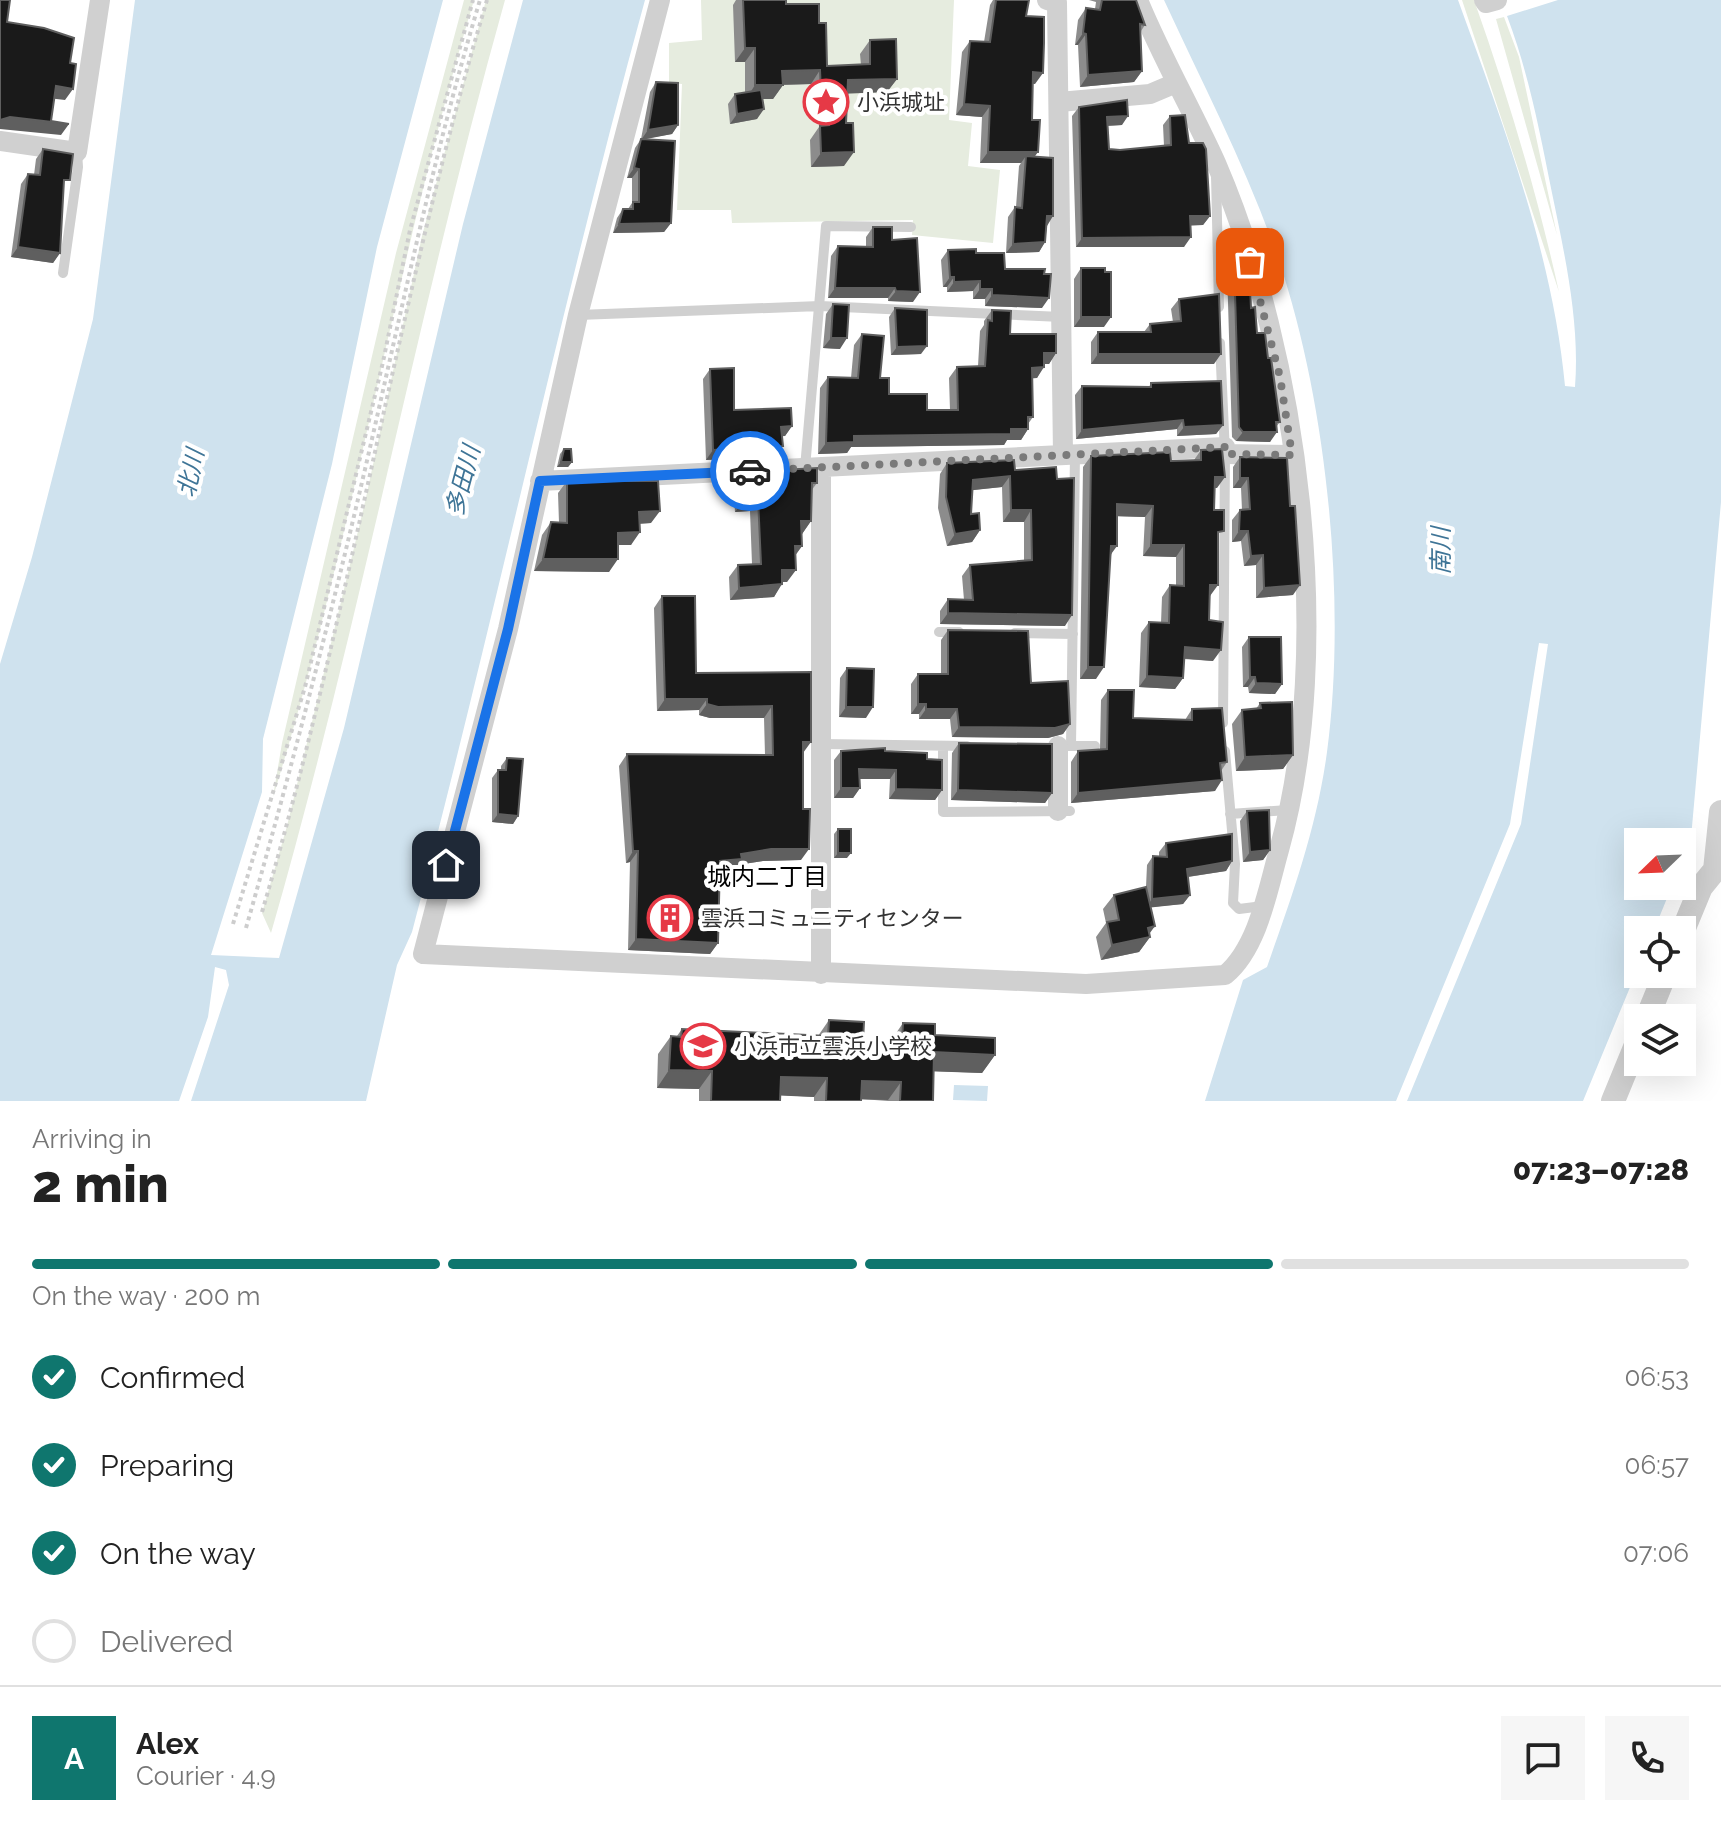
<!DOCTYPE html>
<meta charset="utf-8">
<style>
:root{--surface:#fff;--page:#f6f6f6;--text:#222;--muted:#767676;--line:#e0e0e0;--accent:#0f766e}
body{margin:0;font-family:Raleway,"Noto Sans JP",sans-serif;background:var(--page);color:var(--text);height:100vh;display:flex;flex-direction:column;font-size:30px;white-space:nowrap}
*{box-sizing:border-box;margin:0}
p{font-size:26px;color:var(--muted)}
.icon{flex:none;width:44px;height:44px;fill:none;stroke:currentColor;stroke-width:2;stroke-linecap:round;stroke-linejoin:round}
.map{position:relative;height:1101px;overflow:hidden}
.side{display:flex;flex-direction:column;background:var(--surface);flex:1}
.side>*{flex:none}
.needle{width:52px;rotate:247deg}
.controls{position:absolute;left:1624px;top:828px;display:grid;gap:16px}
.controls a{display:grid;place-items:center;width:72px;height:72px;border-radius:0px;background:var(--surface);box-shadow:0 8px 32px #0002;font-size:40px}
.pin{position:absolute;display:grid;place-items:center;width:68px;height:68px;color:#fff;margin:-34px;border-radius:16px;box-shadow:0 4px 12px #0006}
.courier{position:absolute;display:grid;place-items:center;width:80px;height:80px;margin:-40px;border:6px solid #1a73e8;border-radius:50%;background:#fff;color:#222;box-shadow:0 2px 10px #0007}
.headline em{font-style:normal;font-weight:800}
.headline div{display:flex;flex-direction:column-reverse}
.headline{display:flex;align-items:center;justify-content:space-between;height:136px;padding:0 32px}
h1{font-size:52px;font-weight:800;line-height:60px}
.bar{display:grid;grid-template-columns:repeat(4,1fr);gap:12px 8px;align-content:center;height:96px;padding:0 32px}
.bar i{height:10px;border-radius:6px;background:var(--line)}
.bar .current{background:var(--accent)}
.bar p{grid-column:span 4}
.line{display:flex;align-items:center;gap:20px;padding:0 32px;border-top:2px solid var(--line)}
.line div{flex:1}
.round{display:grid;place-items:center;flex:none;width:84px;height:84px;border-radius:0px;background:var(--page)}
ol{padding:0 32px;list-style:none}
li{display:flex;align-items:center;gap:24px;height:88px}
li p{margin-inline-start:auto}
li .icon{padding:8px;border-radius:50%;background:var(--accent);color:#fff;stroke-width:4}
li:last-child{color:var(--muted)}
li i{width:44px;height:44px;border:4px solid var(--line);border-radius:50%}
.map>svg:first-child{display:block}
.green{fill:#e6ecdf}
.water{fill:#cfe2ee}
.pier{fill:#fff}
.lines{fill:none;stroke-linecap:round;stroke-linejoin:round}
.path{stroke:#cdcdcd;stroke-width:4;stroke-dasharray:4 4;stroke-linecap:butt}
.service{stroke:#d0d0d0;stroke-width:10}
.minor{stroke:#d0d0d0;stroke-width:20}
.tertiary{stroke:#d0d0d0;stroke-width:24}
.wall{fill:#8c8c8c}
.shaded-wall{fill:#5f5f5f}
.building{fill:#1a1a1a;stroke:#5f5f5f;stroke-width:2}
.done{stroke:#7a7a7a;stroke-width:8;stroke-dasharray:0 14.4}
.route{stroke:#1a73e8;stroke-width:10}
.labels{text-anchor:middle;stroke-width:8;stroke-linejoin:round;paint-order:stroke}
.poi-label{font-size:22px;fill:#333;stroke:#fff;text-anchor:start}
.water-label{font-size:24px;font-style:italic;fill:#3f7597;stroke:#fff}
.neighbourhood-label{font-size:24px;fill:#000;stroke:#fff}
</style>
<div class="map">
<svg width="1721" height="1101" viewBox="0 0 1721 1101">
<rect width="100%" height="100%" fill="#fff"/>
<path class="green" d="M464 0H474C395 263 354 535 273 797L282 743 396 253Z
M486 0H505C418 309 360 625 271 933L262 913 287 826 365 502 422 236Z
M701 0H954L949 120 972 123 968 166 1000 170 993 243 912 235 913 220 732 223 731 210H677L682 84 669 83V43L702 40Z
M1462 0H1474C1508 96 1537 193 1559 292Z
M1504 17 1519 57 1557 235 1496 19Z"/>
<path class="water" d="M135 0H443L377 247 332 464 263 739 262 792 211 955 279 958 344 728 463 224 523 0H645C560 309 494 622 412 932L397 965 366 1101H0V664L32 557 93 319Z
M1164 0H1458C1503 124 1553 255 1565 386L1575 387C1580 323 1565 256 1552 193 1540 133 1529 74 1507 16L1558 0H1721V502L1691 838 1682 861V842H1638V886H1672L1654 930H1638V968L1583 1101H1205L1243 980 1267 967C1292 896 1317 827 1327 752 1347 603 1327 403 1279 261 1248 170 1204 87 1164 0Z
M954 1085 988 1086 987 1101 953 1100Z"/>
<path class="pier" d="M1539 643 1548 644 1521 824 1407 1101H1396L1510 824Z
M215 967 226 970 229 985 191 1101H179L208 1017Z"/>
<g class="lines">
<path class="path" d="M262 912C351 612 397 300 487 0
M233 924 305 687 383 362 410 230 473 0
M246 928C290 774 330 620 366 465 402 309 434 153 480 0"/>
<path class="service" d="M1216 175 1219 307
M63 273 78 167 77 152
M578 315 820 306 1062 317
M1220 343 1225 454 1223 723
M805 468 826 226 911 227
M939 632H959
M1015 633 1073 634
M821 744 967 746
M943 746V812L1070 811
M1067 746H1095
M1071 746 1075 454
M1225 751 1235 864 1233 903 1239 909 1263 906
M1230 814 1288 810"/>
<path class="minor" d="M660 0 578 315 508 629 423 954 1086 984 1225 975C1258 948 1268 889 1279 850 1336 648 1299 355 1216 163 1191 108 1161 56 1138 0
M1047 0 1057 3 1063 454
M1484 0 1486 3 1497 0
M1059 102 1150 94 1176 83
M0 141 77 152 100 0
M1225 454 1292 455
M821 467V974
M540 481 1225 447
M1058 746V811"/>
<path class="tertiary" d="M1682 933 1701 887 1715 870 1721 812
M1647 1018 1665 974
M1613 1101 1638 1040"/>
</g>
<path class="wall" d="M736 0H786V4L819 23 827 66 861 65 860 54 870 40 897 79 887 92 848 93 844 166 811 167 810 140 819 127 818 105H811V84L783 85 773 99H763L757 119 730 124 728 104 735 94 745 93V62H735L733 5Z
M993 0H1029L1026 16 1035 84 1032 83V120L1034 157 1047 226 1045 242 1039 252 1006 253 1008 217 1015 207H1016L1019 166 1021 163H980L982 117 956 115 962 52 970 41 984 42 990 5Z
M1089 0H1136L1145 25 1141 31 1142 71 1134 82 1080 87 1078 45H1075L1078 20 1086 8 1095 9 1096 2Z
M656 82 678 125 672 134 643 139 671 223 664 232 613 233 617 218 623 209H628L632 203V178H627L635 148 641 139 650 92Z
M1079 107 1122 125 1108 126 1109 149 1120 150 1164 146 1163 125 1170 116 1189 143 1210 216 1203 225H1190L1184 247H1076L1072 116Z
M43 149 60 253 53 263 11 257 21 184 28 174 34 175 36 159Z
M873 227 892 240 913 302 888 301V298H828L831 256 838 246 866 247V237Z
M948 250 976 253 1005 269 1042 308 985 306V299H973V291L947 292V287H943L941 260Z
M1234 260 1251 308 1257 333 1268 358 1280 422 1276 427 1270 442 1236 441 1232 437 1227 269Z
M1081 268 1104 327H1074V279Z
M1179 299 1214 364H1091V342L1098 332H1144L1150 324 1173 322 1171 309Z
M833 304 840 349 823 348 826 314Z
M895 308 921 354 891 355 889 317Z
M992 310 1010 334 1056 353 1049 364H1044L1037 378H1033V417L1028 424V429L1021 440H1007L1004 445 851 447 847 453 818 454 820 388 828 377 851 378 854 345 862 334 880 378 889 394 927 410H950L949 378 957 367 978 366 980 331 984 325V321Z
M710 369 734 410 792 426 785 436H782L776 456 706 460 703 379Z
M1151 383 1223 425 1216 434 1177 436V429L1076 439 1075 395 1082 386 1149 387Z
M564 449 572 462 568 467H557L560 454Z
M1201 450 1217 488H1214V510L1218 540 1209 596V620L1213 661 1184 659 1183 678 1175 689 1139 687 1141 633 1149 622 1161 623 1162 597 1170 585H1176V557L1143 556 1145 517 1117 516 1111 556 1096 679H1080L1083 467 1091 456 1171 461 1194 460Z
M1240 457 1293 595 1256 598V565L1244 566 1241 541 1232 542V520L1240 510H1242L1241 488H1233V467Z
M947 463 1015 470 1056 467 1065 626 940 624V611L948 599 964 600 962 576 970 565 1024 561V522H1003L1002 487 972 490 971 514 980 530 972 542 947 546 938 508 940 474Z
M741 472 817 483 811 491V521L802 534V546L795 556 787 582H782L774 597 730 600 729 577 738 565 752 564 750 511 735 512 733 484Z
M567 481 651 523 639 524 631 545H618L609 572 534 571 542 535 551 522 559 523 558 493Z
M662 596 696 673 811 672 803 753 801 860 763 861 737 865 734 870 720 871 718 943 710 954 628 950 630 862 626 863 619 766 627 754 765 755 764 718H710L699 715V710L657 711 654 608Z
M948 630 1031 683 1070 724 1063 734 1048 738 952 737 950 719H919V714H911V684L918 674H941V640Z
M1249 637 1282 684 1275 694 1249 693 1248 687H1243L1242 647Z
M847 668 866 718 839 717 840 678Z
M1108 690 1133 718 1185 720 1192 709 1227 762 1221 771 1215 791 1071 803V762L1078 751 1100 749 1101 700Z
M1260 703 1293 755 1283 769 1236 771 1232 724 1242 710 1256 709Z
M959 743 1052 793 1045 803 951 800 952 753Z
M841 751H885L927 759 942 790 935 800 889 799 890 779H859L860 788 853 798H834V760Z
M507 758 518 816 513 824 492 822V778L498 770H501V766Z
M1247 811 1270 850 1263 860 1243 862 1240 821Z
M838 829 847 858H834V834Z
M1166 843 1232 861 1226 871 1188 877 1190 895 1183 904 1151 907 1150 937 1139 952 1101 960 1096 937 1106 923 1103 909 1114 895 1146 887 1147 865 1153 856H1159V852Z
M829 1020 863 1041 890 1042 903 1023 935 1035 995 1055 982 1073 934 1071 933 1101H888L861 1099V1101H814V1097L781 1095 780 1101H699V1089L657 1088 658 1054 671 1036H677L682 1029 818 1036Z"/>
<path class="shaded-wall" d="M1083 33 1086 34 1078 45H1075Z
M745 48H755L745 62H735Z
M820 70 811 84 772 85 782 71Z
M1142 71 1134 82 1080 87 1088 75Z
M1033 72 1043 73 1035 84 1025 83Z
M897 79 887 92 839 94 848 80Z
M755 85H783L773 99H746Z
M56 86 73 89 65 100 48 98Z
M821 91H828L818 105H811Z
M964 104 990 106 982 117 956 115Z
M764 109 757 119 730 124 737 114Z
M1128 116 1122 125 1101 126 1107 117Z
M10 117 69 124 61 135 0 129V120Z
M678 125 672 134 641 140 648 130Z
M854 152 844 166 811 167 821 153Z
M988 152H1038L1030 163 1026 156 1021 163H980Z
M634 168 639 169 632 178H627Z
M1047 216H1053L1047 226Z
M1190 216H1210L1203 225 1183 226Z
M671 223 664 232 613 233 619 224Z
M1191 237 1184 247H1076L1082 238Z
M1045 242 1039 252 1006 253 1013 244Z
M18 247 60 253 53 263 11 257Z
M950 277H954L947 287H943Z
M980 281 973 291 947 292 954 282Z
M835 288H895L888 298H828Z
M980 289H992L985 299H973Z
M896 291 920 292 913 302 888 301Z
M992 295 1049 298 1042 308 985 306Z
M1081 317H1111L1104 327H1074Z
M831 338H847L840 349 823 348Z
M927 346 921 354 891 355 897 347Z
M1044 353H1056L1049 364H1036Z
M1098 354H1221L1214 364H1091Z
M1044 367 1037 378 1025 379 1032 368Z
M1183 420 1177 429 1076 439 1082 430Z
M1223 425 1216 434 1177 436 1184 427Z
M792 426 785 436 774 437 781 427Z
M1028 429 1021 440H1007L1004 445 851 447 847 453 818 454 826 443 854 436Z
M1243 432H1277L1270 442 1236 441Z
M783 446 776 456 706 460 713 450Z
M561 462H572L568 467H557Z
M1010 476 1002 487 965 491 973 480Z
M1215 477H1225L1217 488H1207Z
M1240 478H1248L1241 488H1233Z
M758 498 750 511 735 512 744 500Z
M1117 504 1153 506 1145 517 1109 516Z
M1011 510H1031L1024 522H1003Z
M660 511 651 523 630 524 639 512Z
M801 521H811L802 534Z
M980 530 972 542 947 546 955 534Z
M1239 531H1248L1241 541 1232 542Z
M640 532 631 545H609L618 533Z
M1151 545H1184L1176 557 1143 556Z
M795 546H802L793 558Z
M1111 546H1117L1109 557Z
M1263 555 1256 565 1244 566 1251 556Z
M543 559H618L609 572 534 571Z
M782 570H796L787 582H773Z
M782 584 774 597 730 600 739 588Z
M1210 585H1218L1210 596Z
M1300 585 1293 595 1256 598 1264 588Z
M948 613 1072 615 1065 626 940 624Z
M1185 647 1221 650 1213 661 1177 658Z
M1088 667H1104L1096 679H1080Z
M1147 676 1183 678 1175 689 1139 687Z
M1250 677H1255L1248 687H1243Z
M1256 683 1282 684 1275 694 1249 693Z
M665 699H707L699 710 657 711Z
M707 704 772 706 764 718H710L699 715Z
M918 704H926L919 714H911Z
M846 707H873L866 718 839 717Z
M926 709H957L950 719H919Z
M1070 724 1063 734 1048 738 952 737 959 727Z
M803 742H811L803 753Z
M1293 755 1283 769 1236 771 1245 757Z
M859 769 896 770 890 779H853Z
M1222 780 1215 791 1071 803 1078 793Z
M841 788H860L853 798H834Z
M896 789 942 790 935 800 889 799Z
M958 790 1052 793 1045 803 951 800Z
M498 814 518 816 513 824 492 822Z
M771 849H809L801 860 763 861 737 865 734 870 712 872 720 861 741 854Z
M1270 850 1263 860 1243 862 1250 852Z
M633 851H638L630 862 626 863Z
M838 853H851L847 858H834Z
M1232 861 1226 871 1180 878 1187 869Z
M1190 895 1183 904 1146 908 1152 899Z
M1155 926 1147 937H1150L1139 952 1101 960 1112 945 1148 928Z
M636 939 718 943 710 954 628 950Z
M934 1052 995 1055 982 1073 922 1071Z
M669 1070 712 1071 699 1089 657 1088Z
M781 1077 827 1078 814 1097 768 1095Z
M862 1081 901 1082 888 1100 849 1099Z"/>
<path class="building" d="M0 0H10L7 22 44 28 74 38 70 63 76 64 73 89 56 86 51 121 69 124 10 117 0 120Z
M743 0H786V4H819V23H826L827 66 870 64V40L896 39 897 79 848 80 846 123H853L854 152 821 153 820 126 829 125 828 91H821L820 70 782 71 783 85H755V48H745Z
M996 0H1029L1026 16 1044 17V43L1043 73 1033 72 1032 120H1040L1038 152H988L990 106 964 104 970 41 990 42Z
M1102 0H1136L1145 25 1140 24 1142 71 1088 75 1086 34 1083 33 1086 8 1100 10Z
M656 82 678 83V125L648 130Z
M761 90 764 109 737 114 735 94Z
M1127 100 1128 116 1107 117 1109 149 1120 150 1171 145 1170 116 1185 115 1189 143H1203L1206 149 1210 216H1190L1191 237 1082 238 1079 107Z
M641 139 675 141 671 223 619 224 623 209H633V202H639V169L634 168Z
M43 149 73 154 70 180H64L60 253 18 247 28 174 40 175Z
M1026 156 1053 158V216H1047L1045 242 1013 244 1015 207 1022 208Z
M873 227H892V240L917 238 920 292 896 291 895 288H835L838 246 873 247Z
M976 249V253H1004L1005 269H1045L1044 274H1051L1049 298 992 295V289H980V281L954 282V277H950L948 250Z
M1246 259 1249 268 1251 308 1255 307 1257 333H1265L1268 358H1271L1280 422H1276L1277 432H1243L1239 427 1234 260Z
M1081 268H1105V272H1111V317H1081Z
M1219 294 1221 354H1098V332H1151L1150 324 1181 321 1179 299Z
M833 304 849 305 847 338H831Z
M895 308 927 310V346L897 347Z
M992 310 1011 311 1010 334H1056V353H1044V367L1032 368 1033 417H1028V429H1011V434L854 436V442L826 443 828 377 858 378 862 334 884 336 880 378H889V394H927V410H958L957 367 985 366 988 320 992 321Z
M734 368V410L791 408 792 426 781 427 783 446 713 450 710 369Z
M1221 381 1223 425 1184 427 1183 420 1082 430V386L1151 387V383Z
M564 449H571L572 462H561Z
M1222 449 1225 477H1215L1214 510H1224V531L1218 532V585H1210L1209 620 1223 622 1221 650 1185 647 1183 678 1147 676 1149 622 1169 623 1170 585 1184 586V545H1151L1153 506 1117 504V546H1111L1104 667H1088L1091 456 1170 452 1171 461 1201 460V450Z
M1240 457 1287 458 1290 506H1295L1300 585 1264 588 1263 555 1251 556 1248 531H1239L1240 510 1250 509 1248 478H1240Z
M1014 460 1015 470 1056 467 1057 479 1074 478 1072 615 948 613V599L973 600 970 565 1032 560 1031 510H1011L1010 476 973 480 971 514 979 513 980 530 955 534 946 497 947 463Z
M817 468V483H812L811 521H801L802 546H795L796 570H782V584L739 588 738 565 761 564 758 498 744 500 741 472Z
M567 481H658L660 511 639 512 640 532 618 533V559H543L551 522 567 523Z
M662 596H695L696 673 811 672V742H803V809H810L809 849H771L741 854 742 859 720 861 718 943 636 939 638 851H633L627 754 773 755 772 706 718 707 707 704V699H665Z
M948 630 1028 631 1031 683 1068 681 1070 724 1055 728 959 727 957 709H926V704H918V674H948Z
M1249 637H1281L1282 684 1256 683 1255 677H1250Z
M847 668 874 669 873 707H846Z
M1108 690H1134L1133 718 1192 720V709L1222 708 1227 762 1220 763 1222 780 1078 793V751L1107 749Z
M1292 702 1293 755 1245 757 1242 710 1261 708 1260 703Z
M959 743 1052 744V793L958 790Z
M885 748V751L927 753V759L942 760V790L896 789V770L859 769 860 788H841V751Z
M507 758 523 759 518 816 498 814V770H506Z
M1269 810 1270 850 1250 852 1247 811Z
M838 829H851V853H838Z
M1232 834V861L1187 869 1190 895 1152 899 1153 856 1167 857 1166 843Z
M1146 887 1155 926 1148 928 1150 937 1112 945 1107 922 1119 920 1114 895Z
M829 1020 864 1022 863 1041 902 1042 903 1023 935 1024V1035L995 1038V1055L934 1052 933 1101H900L901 1082 862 1081 861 1101H826L827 1078 781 1077 780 1101H711L712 1071 669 1070 671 1036 681 1037 682 1029 828 1036Z"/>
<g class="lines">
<path class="done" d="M750 471 1225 447V454L1292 455 1280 377 1250 262"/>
<path class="route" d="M446 865 508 629 540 481 750 471"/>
</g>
<defs>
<g id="sight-ring" transform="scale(2.3)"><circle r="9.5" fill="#fff" stroke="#e63946" stroke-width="1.5"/><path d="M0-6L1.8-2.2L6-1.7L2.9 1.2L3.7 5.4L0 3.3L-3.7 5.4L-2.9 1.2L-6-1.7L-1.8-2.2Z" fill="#e63946"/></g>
<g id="building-ring" transform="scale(2.3)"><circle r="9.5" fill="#fff" stroke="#e63946" stroke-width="1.5"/><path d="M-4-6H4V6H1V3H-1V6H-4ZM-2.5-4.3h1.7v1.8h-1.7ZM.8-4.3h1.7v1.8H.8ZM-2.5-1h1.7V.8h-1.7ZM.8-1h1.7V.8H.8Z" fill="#e63946"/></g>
<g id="school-ring" transform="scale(2.3)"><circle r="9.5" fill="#fff" stroke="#e63946" stroke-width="1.5"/><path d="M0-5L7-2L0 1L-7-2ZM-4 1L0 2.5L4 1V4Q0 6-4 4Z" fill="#e63946"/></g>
</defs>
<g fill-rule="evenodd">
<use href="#sight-ring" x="826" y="102"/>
<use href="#building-ring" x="670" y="918"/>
<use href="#school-ring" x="703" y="1046"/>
</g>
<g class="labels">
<g class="poi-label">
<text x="857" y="110">小浜城址</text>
<text x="701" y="926">雲浜コミュニティセンター</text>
<text x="734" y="1054">小浜市立雲浜小学校</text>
</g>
<g class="water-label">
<text transform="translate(191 473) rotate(-78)" y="8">北川</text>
<text transform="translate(463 481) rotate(-75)" y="8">多田川</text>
<text transform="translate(1441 551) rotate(-90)" y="8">南川</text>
</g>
<g class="neighbourhood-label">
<text x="767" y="885">城内二丁目</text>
</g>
</g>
</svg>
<div class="controls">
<a><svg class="needle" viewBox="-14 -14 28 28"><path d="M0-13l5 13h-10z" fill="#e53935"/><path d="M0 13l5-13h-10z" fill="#767676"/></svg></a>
<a><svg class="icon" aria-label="locate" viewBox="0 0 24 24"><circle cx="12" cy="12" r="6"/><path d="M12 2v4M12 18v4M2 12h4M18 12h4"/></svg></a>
<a><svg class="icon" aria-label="layers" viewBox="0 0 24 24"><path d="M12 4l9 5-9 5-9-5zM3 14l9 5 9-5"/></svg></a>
</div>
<div class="pin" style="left:1250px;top:262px;background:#ea580c"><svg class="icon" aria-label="bag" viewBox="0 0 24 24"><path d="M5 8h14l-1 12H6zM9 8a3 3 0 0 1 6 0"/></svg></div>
<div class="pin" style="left:446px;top:865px;background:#1f2937"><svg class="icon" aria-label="home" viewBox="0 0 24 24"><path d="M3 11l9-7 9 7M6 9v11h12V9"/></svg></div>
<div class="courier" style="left:750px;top:471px"><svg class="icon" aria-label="car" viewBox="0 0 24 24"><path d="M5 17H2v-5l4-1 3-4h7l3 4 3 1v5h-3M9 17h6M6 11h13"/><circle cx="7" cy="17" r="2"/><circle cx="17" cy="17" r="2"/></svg></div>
</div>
<section class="side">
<div class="headline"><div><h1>2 min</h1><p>Arriving in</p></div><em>07:23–07:28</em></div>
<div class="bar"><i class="current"></i><i class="current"></i><i class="current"></i><i></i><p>On the way · 200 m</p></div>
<ol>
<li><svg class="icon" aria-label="check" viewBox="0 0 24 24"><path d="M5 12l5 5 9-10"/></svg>Confirmed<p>06:53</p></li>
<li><svg class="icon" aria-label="check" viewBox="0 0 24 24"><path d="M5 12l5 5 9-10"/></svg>Preparing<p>06:57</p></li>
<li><svg class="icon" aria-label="check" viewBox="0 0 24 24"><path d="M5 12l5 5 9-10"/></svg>On the way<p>07:06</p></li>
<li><i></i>Delivered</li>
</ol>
<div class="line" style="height:144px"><b class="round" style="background:var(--accent);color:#fff">A</b><div><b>Alex</b><p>Courier · 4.9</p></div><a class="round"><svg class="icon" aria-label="chat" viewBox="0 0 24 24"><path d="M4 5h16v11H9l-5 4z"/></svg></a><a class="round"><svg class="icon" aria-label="phone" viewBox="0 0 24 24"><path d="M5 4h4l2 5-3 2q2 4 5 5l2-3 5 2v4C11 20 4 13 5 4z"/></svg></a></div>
</section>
